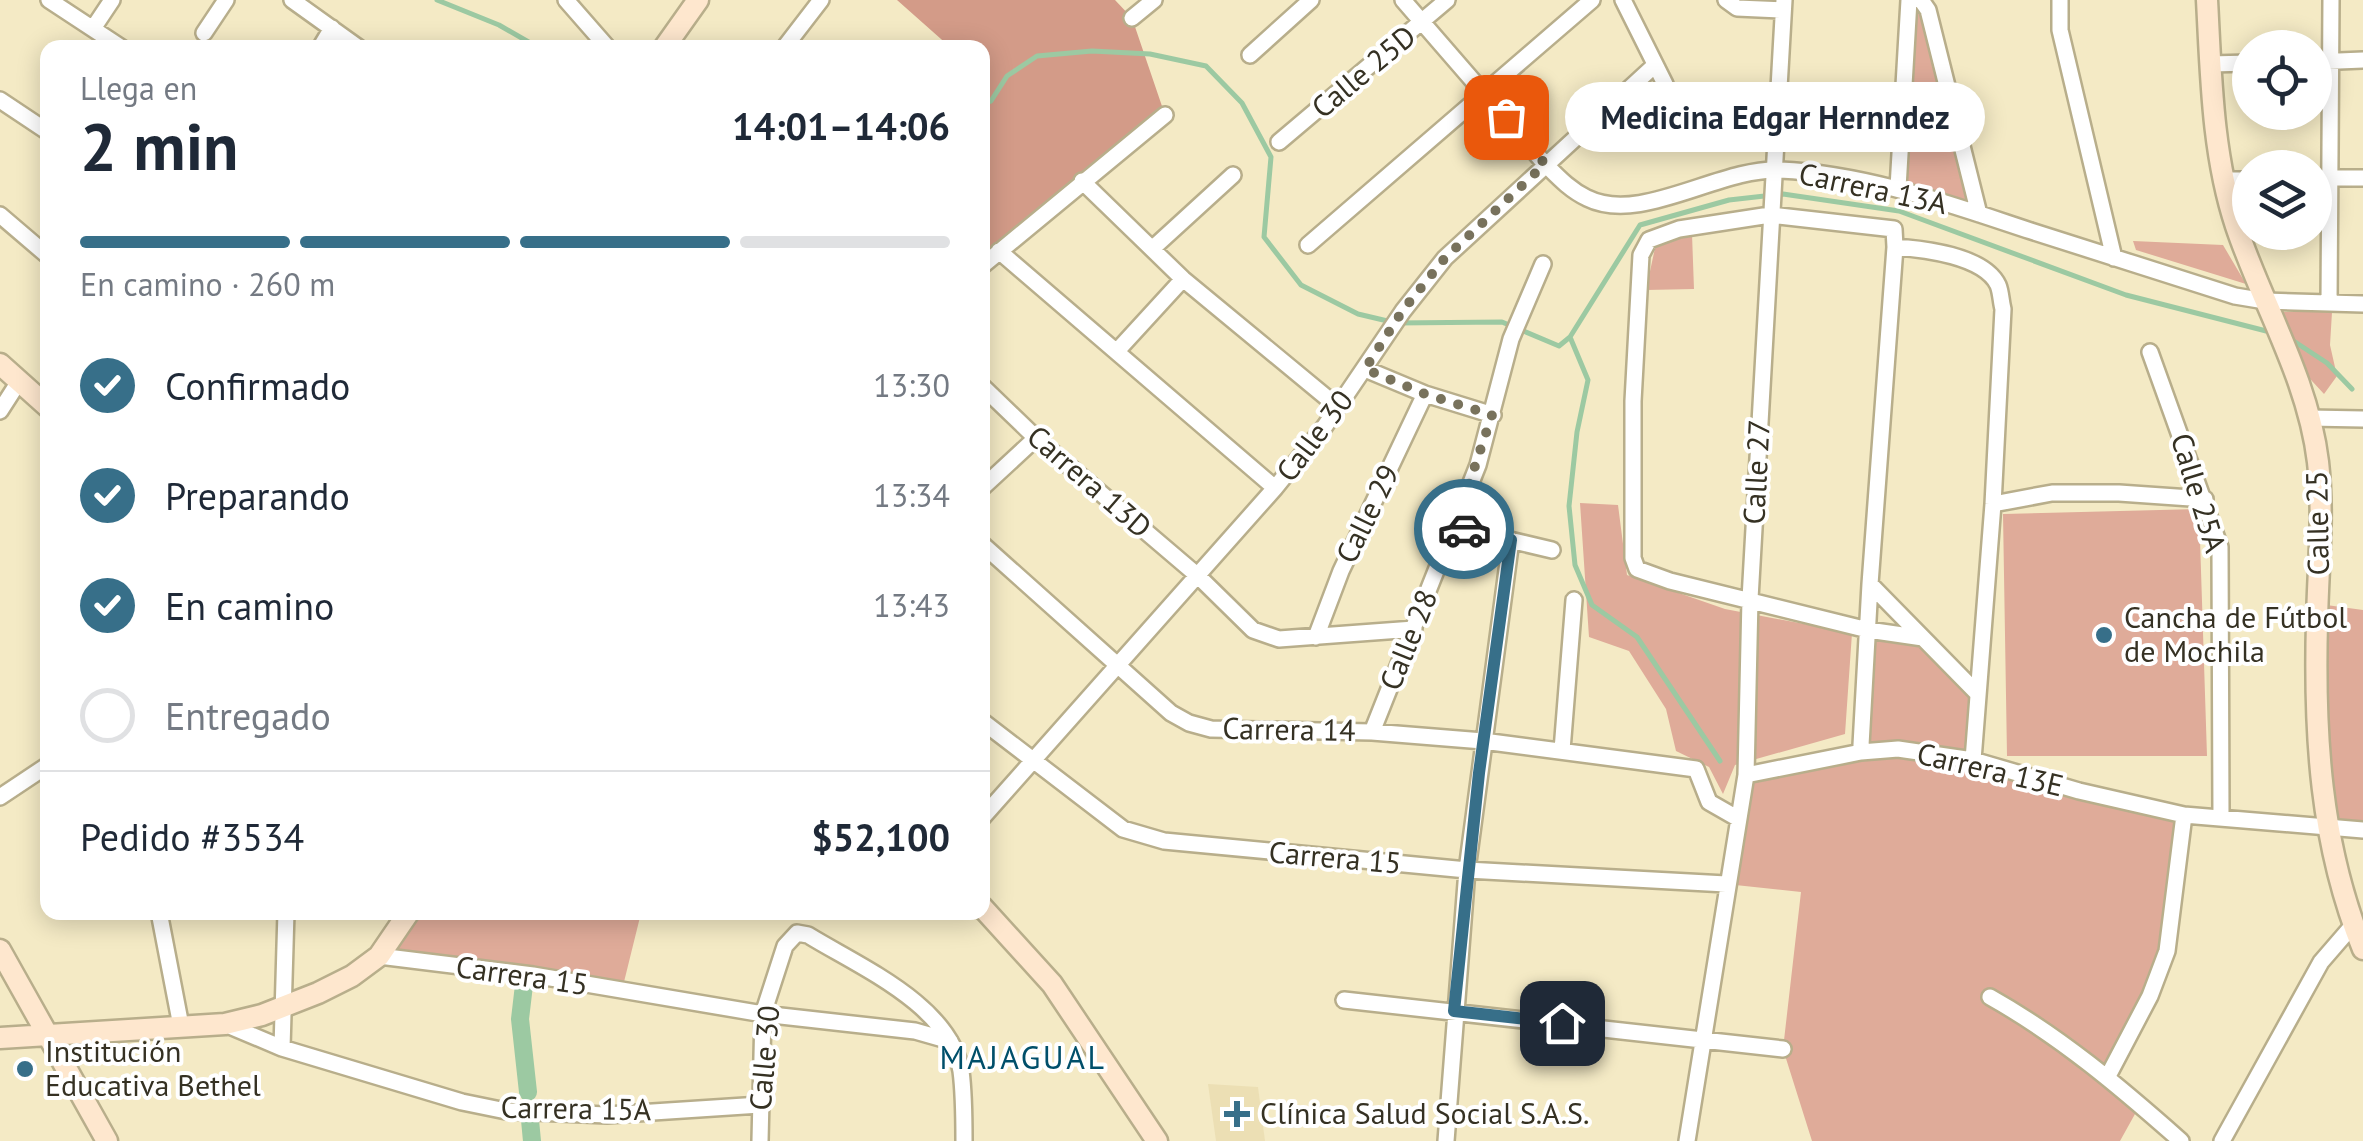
<!DOCTYPE html>
<html lang="es">
<meta charset="utf-8">
<style>
:root{--surface:#fff;--page:#f2f2f3;--text:#1f2937;--muted:#747a83;--line:#e0e1e3;--accent:#376f89}
body{margin:0;font-family:"PT Sans",sans-serif;background:var(--page);color:var(--text);height:100vh;display:flex;flex-direction:column;font-size:38px;white-space:nowrap}
*{box-sizing:border-box;margin:0}
p{font-size:32px;color:var(--muted)}
.icon{flex:none;width:55px;height:55px;fill:none;stroke:currentColor;stroke-width:2;stroke-linecap:round;stroke-linejoin:round}
.map{position:relative;flex:1;overflow:hidden}
.details{position:absolute;left:40px;top:40px;width:950px;height:880px;display:flex;flex-direction:column;background:var(--surface);border-radius:20px;box-shadow:0 5px 25px #0003}
.details>*{flex:none}
.controls{position:absolute;left:2232px;top:30px;display:grid;gap:20px}
.controls a{display:grid;place-items:center;width:100px;height:100px;border-radius:50%;background:var(--surface);box-shadow:0 5px 25px #0003;font-size:50px}
.pin{position:absolute;display:grid;place-items:center;width:85px;height:85px;color:#fff;margin:-42px;border-radius:20px;box-shadow:0 5px 15px #0006}
.courier{position:absolute;display:grid;place-items:center;width:100px;height:100px;margin:-50px;border:8px solid #376f89;border-radius:50%;background:#fff;color:#222;box-shadow:0 2px 12px #0007}
.bubble{position:absolute;height:70px;border-radius:35px;background:var(--surface);box-shadow:0 5px 25px #0003;font-size:32px;font-weight:700;line-height:70px;text-align:center}
.headline em{font-style:normal;font-weight:700}
.headline div{display:flex;flex-direction:column-reverse}
.headline{display:flex;align-items:center;justify-content:space-between;height:170px;padding:0 40px}
h1{font-size:65px;font-weight:700;line-height:75px}
.bar{display:grid;grid-template-columns:repeat(4,1fr);gap:15px 10px;align-content:center;height:120px;padding:0 40px}
.bar i{height:12px;border-radius:8px;background:var(--line)}
.bar .on{background:var(--accent)}
.bar p{grid-column:span 4}
.line{display:flex;align-items:center;gap:25px;padding:0 40px;border-top:2px solid var(--line)}
.line div{flex:1}
ol{padding:0 40px;list-style:none}
li{display:flex;align-items:center;gap:30px;height:110px}
li p{margin-inline-start:auto}
li .icon{padding:10px;border-radius:50%;background:var(--accent);color:#fff;stroke-width:4}
li:last-child{color:var(--muted)}
li i{width:55px;height:55px;border:5px solid var(--line);border-radius:50%}
.map>svg:first-child{display:block}
.built{fill:#ecdfb4}
.green{fill:#dfab99}
.forest{fill:#d39b88}
.lines{fill:none;stroke-linecap:round;stroke-linejoin:round}
.stream{stroke:#9cc9a2;stroke-width:5}
.canal{stroke:#9cc9a2;stroke-width:18}
.street-casing{stroke:#b8ae8b;stroke-width:20}
.secondary-casing{stroke:#b8ae8b;stroke-width:25}
.street{stroke:#fff;stroke-width:15}
.secondary{stroke:#fee7ce;stroke-width:20}
.done{stroke:#78725c;stroke-width:10;stroke-dasharray:0 18}
.route{stroke:#376f89;stroke-width:12}
.poi-dot{fill:#376f89;stroke:#fff;stroke-width:4}
.labels{text-anchor:middle;stroke-width:8;stroke-linejoin:round;paint-order:stroke}
.street-label{font-size:30px;fill:#353123;stroke:#fff}
.poi-label{font-size:30px;fill:#353123;stroke:#fff;text-anchor:start}
.neighbourhood-label{font-size:32px;letter-spacing:2.5px;fill:#004f6a;stroke:#fff}
</style>
<div class="map">
<svg width="2363" height="1141" viewBox="0 0 2363 1141">
<rect width="100%" height="100%" fill="#f4eac5"/>
<path class="built" d="M1208 1084 1258 1087 1265 1141H1216Z"/>
<path class="green" d="M1910 11 1925 13 1979 214 1898 188Z
M1692 234 1694 289 1646 290 1655 248Z
M2133 241 2223 245 2246 284 2136 250Z
M2283 312H2332L2330 345 2337 376 2324 394 2300 368Z
M1580 503 1618 505 1627 575 1725 609 1852 633 1845 734 1735 765 1723 794 1709 767 1676 751 1666 709 1629 651 1589 637Z
M2199 509 2207 756H2007L2003 514Z
M2319 604 2363 610V830L2327 826Z
M1868 630 1923 638 1977 693 1974 760 2184 815 2167 951 2108 1076 2140 1105 2120 1141H1812L1783 1049 1801 892 1726 884 1746 775 1861 745Z
M405 913H641L622 990 373 954Z"/>
<path class="forest" d="M897 0H1115L1132 18 1165 115 983 269 982 48 950 47Z"/>
<g class="lines">
<path class="stream" d="M437 0 499 25 539 48
M982 105 991 101 1007 76 1037 56 1092 51 1150 54 1206 66 1242 103 1271 157 1264 237 1301 285 1358 314 1396 323 1502 322 1559 346 1570 337 1640 225 1729 200 1783 194 1899 211 2126 295 2274 333
M1570 337 1588 380 1577 432 1569 506 1575 565 1592 605 1637 637 1720 761
M2289 338 2327 363 2352 389"/>
<path class="canal" d="M524 985 520 1019 528 1092
M530 1120 532 1141"/>
<g class="street-casing">
<path id="street" d="M49 0 122 48
M292 0 359 48
M566 0 608 48
M1403 0 1545 164C1558 177 1570 190 1587 198 1641 225 1720 167 1780 170 1867 174 1949 204 2031 231 2099 253 2167 274 2235 296L2265 301 2363 304
M1623 0 1665 84
M1726 0 1737 8 1783 10
M1921 0 1928 10 1979 214
M2060 0V30L2114 258
M1132 18 1154 0
M94 27 112 0
M204 33 226 0
M320 48 332 28
M784 48 821 0
M1250 55 1311 0
M2315 62 2363 60
M2210 64 2250 63
M0 100 48 132
M1279 142 1447 0
M2315 178H2363
M2225 180H2250
M1082 181 1183 279 1338 407
M1898 188 1909 0
M0 215 48 256
M1308 245 1592 0
M1895 247C1924 249 1984 256 1998 285 2001 292 2001 302 2003 309L1993 504 1973 760
M1152 249 1233 175
M999 251 1275 488
M982 266 1165 115
M2329 303 2331 0
M1117 351 1183 279
M2150 352 2220 547 2221 818
M1365 369 1425 394 1493 415
M982 386 1036 438 1198 576 1253 630 1279 639 1414 629
M0 411 18 383
M2309 418 2363 419
M982 488 1036 438
M1993 504 2052 493H2119L2205 499
M1455 527 1552 550
M982 544 1171 713 1189 723 1211 729 1372 732 1483 741 1696 769 1709 802 1737 818
M1870 584 1977 693
M1316 637 1341 571 1425 394
M982 721 1123 829 1164 841 1467 870 1726 884
M1372 732 1478 465 1511 339 1543 264
M1562 750 1574 600
M1861 752V745L1870 584 1895 247 1894 229 1770 215 1679 229 1649 240 1641 255 1633 401V558L1637 569 1670 581 1868 630 1923 638
M1746 775 1861 752 1898 749 1973 760 2079 791 2184 815 2363 830
M0 797 48 765
M982 818 1275 488 1325 426 1403 311 1445 258 1655 65
M159 912 181 1026
M379 956 533 975 763 1014 915 1031 950 1041
M1990 997C2061 1037 2120 1087 2181 1141
M1344 1000 1783 1049
M225 1024 282 1048 462 1102 506 1111 607 1115 760 1105
M282 1048 286 912
M2108 1076 2150 996 2167 951 2184 815
M760 1141 763 1014 785 946 797 933 808 935C860 967 950 1005 961 1071 964 1094 964 1118 964 1141
M1446 1141 1467 870 1511 540
M1687 1141 1746 775 1750 599 1784 0
M2222 1141 2321 962 2353 925"/>
</g>
<g class="secondary-casing">
<path id="secondary" d="M2207 0C2211 74 2212 154 2236 226 2262 304 2308 378 2318 462 2324 515 2318 568 2317 621 2314 734 2320 844 2363 949
M664 48 698 0
M0 364 48 407
M982 907 1052 984 1157 1141
M0 950 107 1141
M0 1038 225 1024 262 1015 318 993 352 976 379 956 409 912"/>
</g>
<use href="#street" class="street"/>
<use href="#secondary" class="secondary"/>
</g>
<g class="lines">
<path class="done" d="M1464 529 1455 526 1492 415 1425 394 1365 369 1403 310 1445 258 1545 164 1506 117"/>
<path class="route" d="M1464 529 1511 540 1479 773 1454 1011 1562 1023"/>
</g>
<g class="poi-dot">
<circle cx="2104" cy="635" r="10"/>
<circle cx="25" cy="1069" r="10"/>
<path d="M1232 1099h10v10h10v10h-10v10h-10v-10h-10v-10h10z"/>
</g>
<g class="labels">
<g class="street-label">
<text transform="translate(1364 72) rotate(-40)" y="10">Calle 25D</text>
<text transform="translate(1873 189) rotate(12)" y="10">Carrera 13A</text>
<text transform="translate(1315 436) rotate(-53)" y="10">Calle 30</text>
<text transform="translate(1757 472) rotate(-87)" y="10">Calle 27</text>
<text transform="translate(1089 482) rotate(41)" y="10">Carrera 13D</text>
<text transform="translate(2198 493) rotate(73)" y="10">Calle 25A</text>
<text transform="translate(1368 514) rotate(-64)" y="10">Calle 29</text>
<text transform="translate(2318 523) rotate(-91)" y="10">Calle 25</text>
<text transform="translate(1409 640) rotate(-68)" y="10">Calle 28</text>
<text transform="translate(1289 730) rotate(1)" y="10">Carrera 14</text>
<text transform="translate(1990 770) rotate(13)" y="10">Carrera 13E</text>
<text transform="translate(1335 858) rotate(5)" y="10">Carrera 15</text>
<text transform="translate(522 976) rotate(8)" y="10">Carrera 15</text>
<text transform="translate(765 1058) rotate(-85)" y="10">Calle 30</text>
<text transform="translate(576 1109) rotate(1)" y="10">Carrera 15A</text>
</g>
<g class="poi-label">
<text x="2124" y="628">Cancha de Fútbol<tspan x="2124" dy="34">de Mochila</tspan></text>
<text x="45" y="1062">Institución<tspan x="45" dy="34">Educativa Bethel</tspan></text>
<text x="1260" y="1124">Clínica Salud Social S.A.S.</text>
</g>
<g class="neighbourhood-label">
<text x="1023" y="1069">MAJAGUAL</text>
</g>
</g>
</svg>
<div class="controls">
<a><svg class="icon" aria-label="locate" viewBox="0 0 24 24"><circle cx="12" cy="12" r="6"/><path d="M12 2v4M12 18v4M2 12h4M18 12h4"/></svg></a>
<a><svg class="icon" aria-label="layers" viewBox="0 0 24 24"><path d="M12 4l9 5-9 5-9-5zM3 14l9 5 9-5"/></svg></a>
</div>
<div class="pin" style="left:1506px;top:117px;background:#ea580c"><svg class="icon" aria-label="bag" viewBox="0 0 24 24"><path d="M5 8h14l-1 12H6zM9 8a3 3 0 0 1 6 0"/></svg></div>
<div class="pin" style="left:1562px;top:1023px;background:#1f2937"><svg class="icon" aria-label="home" viewBox="0 0 24 24"><path d="M3 11l9-7 9 7M6 9v11h12V9"/></svg></div>
<div class="courier" style="left:1464px;top:529px"><svg class="icon" aria-label="car" viewBox="0 0 24 24"><path d="M5 17H2v-5l4-1 3-4h7l3 4 3 1v5h-3M9 17h6M6 11h13"/><circle cx="7" cy="17" r="2"/><circle cx="17" cy="17" r="2"/></svg></div>
<div class="bubble" style="left:1565px;top:82px;width:420px">Medicina Edgar Hernndez</div>
<section class="details">
<div class="headline"><div><h1>2 min</h1><p>Llega en</p></div><em>14:01–14:06</em></div>
<div class="bar"><i class="on"></i><i class="on"></i><i class="on"></i><i></i><p>En camino · 260 m</p></div>
<ol>
<li><svg class="icon" aria-label="check" viewBox="0 0 24 24"><path d="M5 12l5 5 9-10"/></svg>Confirmado<p>13:30</p></li>
<li><svg class="icon" aria-label="check" viewBox="0 0 24 24"><path d="M5 12l5 5 9-10"/></svg>Preparando<p>13:34</p></li>
<li><svg class="icon" aria-label="check" viewBox="0 0 24 24"><path d="M5 12l5 5 9-10"/></svg>En camino<p>13:43</p></li>
<li><i></i>Entregado</li>
</ol>
<div class="line" style="height:130px"><div>Pedido #3534</div><b>$52,100</b></div>
</section>
</div>
